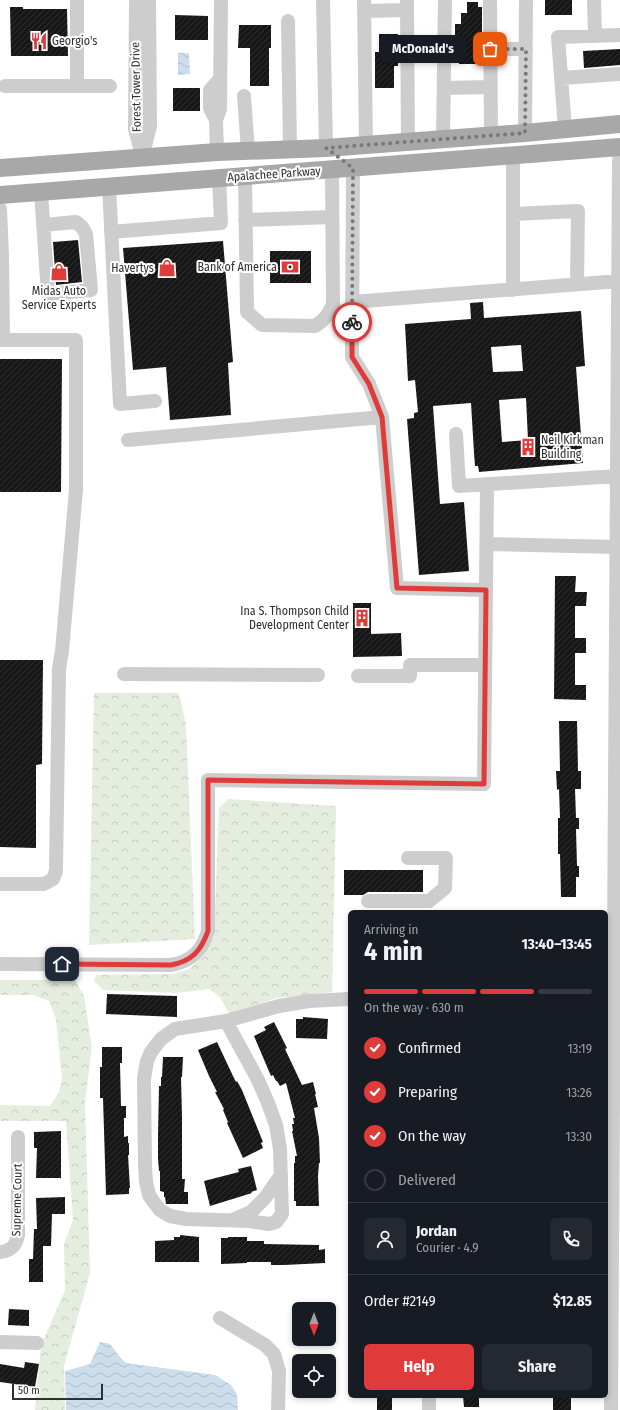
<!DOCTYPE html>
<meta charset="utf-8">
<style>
:root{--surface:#171b24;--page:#242831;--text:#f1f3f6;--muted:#9ea1a6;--line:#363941;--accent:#df3b3a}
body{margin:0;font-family:"Fira Sans Condensed",sans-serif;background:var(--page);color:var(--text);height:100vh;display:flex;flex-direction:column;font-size:15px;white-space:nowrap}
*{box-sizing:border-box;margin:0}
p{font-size:13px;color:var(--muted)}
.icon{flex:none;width:22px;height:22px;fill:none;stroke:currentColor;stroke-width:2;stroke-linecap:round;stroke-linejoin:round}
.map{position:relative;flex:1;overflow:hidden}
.sheet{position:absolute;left:348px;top:910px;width:260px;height:488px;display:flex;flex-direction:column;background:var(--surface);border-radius:6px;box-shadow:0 2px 6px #0003}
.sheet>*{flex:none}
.needle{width:26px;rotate:180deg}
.controls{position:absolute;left:292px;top:1302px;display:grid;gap:8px}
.controls a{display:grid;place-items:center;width:44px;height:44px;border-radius:6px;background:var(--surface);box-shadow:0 2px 6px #0003;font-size:20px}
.scale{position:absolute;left:12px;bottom:10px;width:91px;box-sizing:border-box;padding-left:4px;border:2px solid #303030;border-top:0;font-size:11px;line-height:14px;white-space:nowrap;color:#303030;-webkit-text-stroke:3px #fff;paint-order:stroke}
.pin{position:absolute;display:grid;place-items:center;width:34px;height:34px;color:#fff;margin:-17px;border-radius:8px;box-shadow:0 2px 6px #0006}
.courier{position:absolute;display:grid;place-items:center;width:40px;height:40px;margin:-20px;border:3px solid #df3b3a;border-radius:50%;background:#fff;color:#222;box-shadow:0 1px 5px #0007}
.bubble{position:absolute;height:28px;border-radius:6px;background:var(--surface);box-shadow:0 2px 6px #0003;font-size:13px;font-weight:700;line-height:28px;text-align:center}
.head em{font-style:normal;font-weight:700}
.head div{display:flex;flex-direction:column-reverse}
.head{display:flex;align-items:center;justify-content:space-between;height:68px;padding:0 16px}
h1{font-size:26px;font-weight:700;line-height:30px}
.bar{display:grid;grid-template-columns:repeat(4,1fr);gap:6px 4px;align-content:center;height:48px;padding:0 16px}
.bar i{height:5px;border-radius:3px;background:var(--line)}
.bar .selected{background:var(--accent)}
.bar p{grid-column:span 4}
.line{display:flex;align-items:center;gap:10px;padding:0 16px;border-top:1px solid var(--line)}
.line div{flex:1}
.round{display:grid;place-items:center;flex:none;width:42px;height:42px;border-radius:6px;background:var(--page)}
ol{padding:0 16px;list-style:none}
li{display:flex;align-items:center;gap:12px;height:44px}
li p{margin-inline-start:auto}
li .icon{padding:4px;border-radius:50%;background:var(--accent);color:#fff;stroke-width:4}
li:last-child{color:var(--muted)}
li i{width:22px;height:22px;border:2px solid var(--line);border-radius:50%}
.action{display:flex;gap:8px;margin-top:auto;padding:8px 16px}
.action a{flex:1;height:46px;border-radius:6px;background:var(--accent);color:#fff;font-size:16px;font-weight:700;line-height:46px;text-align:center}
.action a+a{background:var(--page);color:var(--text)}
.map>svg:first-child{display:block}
.forest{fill:url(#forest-crowns)}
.water{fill:url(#water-waves)}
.building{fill:url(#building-hatch);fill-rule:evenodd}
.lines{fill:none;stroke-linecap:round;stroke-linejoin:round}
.minor{stroke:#cdcdcd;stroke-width:14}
.major{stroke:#a8a8a8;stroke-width:18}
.done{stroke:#787878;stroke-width:4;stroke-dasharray:0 7.2}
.route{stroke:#df3b3a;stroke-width:5}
.labels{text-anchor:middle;stroke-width:4;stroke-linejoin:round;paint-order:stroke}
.poi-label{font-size:12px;fill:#303030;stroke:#fff;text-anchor:end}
.street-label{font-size:12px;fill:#303030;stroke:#fff}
</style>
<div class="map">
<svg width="620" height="1410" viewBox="0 0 620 1410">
<defs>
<pattern id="forest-crowns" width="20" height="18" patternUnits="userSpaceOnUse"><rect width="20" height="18" fill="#e5eddf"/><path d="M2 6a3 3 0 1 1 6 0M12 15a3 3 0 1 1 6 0" fill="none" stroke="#c5ccc0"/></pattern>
<pattern id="water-waves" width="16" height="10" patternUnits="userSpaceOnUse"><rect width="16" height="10" fill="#ccddec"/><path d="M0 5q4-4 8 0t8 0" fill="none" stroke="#b0becb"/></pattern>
<pattern id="building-hatch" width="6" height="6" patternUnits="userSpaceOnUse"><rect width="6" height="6" fill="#171717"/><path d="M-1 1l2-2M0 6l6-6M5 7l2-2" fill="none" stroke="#303030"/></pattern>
</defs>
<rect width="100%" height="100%" fill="#fff"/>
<path class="forest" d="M94 693H179L186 725 195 939 89 945Z
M228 799 336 806 332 992 277 998 229 1014 220 997 209 989 177 993 103 990 94 981 96 975 173 974 189 969 203 957 214 937 219 808Z
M0 980H75L84 996 92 1047 85 1103 90 1273 64 1366 65 1410H35L41 1345 65 1291 64 1244 73 1220 66 1121H0V1105L50 1106 59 1092 62 1079 56 1019 49 1001 34 995H0Z"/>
<path class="water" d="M178 53H189L190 74 178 75Z
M100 1342 110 1344 120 1357 126 1363 215 1375 231 1385 237 1394 238 1410H66L65 1371 90 1364Z"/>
<path class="building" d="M545 0H572V15H545Z
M467 2H478V7H482V64H459V51H455V24H461V13H467Z
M10 7H23V9H67L68 56H11Z
M175 15 208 16V40H175Z
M239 25H271V48H269V86H250V48H238Z
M379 34H398V66H394V88H375V52H379Z
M620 49V65L584 68 583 51Z
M173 88H200V111H173Z
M78 240 82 282 56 285 53 242Z
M223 241 233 362 228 363 231 415 170 420 166 367 133 370 123 248Z
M270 251H311V283H270Z
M483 302 484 318 581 311 585 366 576 367 583 463 479 472 478 466H475L474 453 471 403 433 406 440 504 464 502 469 571 419 575 407 419 414 418V413L418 412 415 380 408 381 405 324 471 319 470 303ZM521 345 523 371 493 372 491 347ZM526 398 528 440 502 442 499 400Z
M0 359H62L61 492H0Z
M555 576H576L575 592H587L586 606H575V638H586V653H575V685H586V700L554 699Z
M353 603H371V634L401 633 402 656 353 657Z
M0 660H43L42 764 36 765V848L0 847Z
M559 721H577L578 771H581V789H575L576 818H579V829H576L577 866H579V877H576V897H561L560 854H558V818H560L559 789 557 790 556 771H560Z
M344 870H423V892H368L363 895H344Z
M107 994 177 996V1017L106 1014Z
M303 1017 328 1019 327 1039 296 1038V1019H303Z
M274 1022 287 1048 285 1049 302 1085 313 1082 316 1094H315L318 1107 314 1108 319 1138 320 1163H319L318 1176 319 1206H296V1201H294V1163H295V1156H297L292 1131H293L292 1124H294L293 1118H295L286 1083 280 1086 277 1081H276L273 1075 271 1076 254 1036 266 1030 264 1027Z
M217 1042 233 1076 236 1082 237 1081 242 1090 263 1142 261 1143 263 1148 243 1158 227 1123 228 1122 223 1110 224 1109 215 1092H217L209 1076 198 1050Z
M102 1047H122V1063H120L121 1106H126V1118H124V1137L128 1136V1143H129V1155H128L130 1188H129V1194L106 1195 103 1098H100V1067H102Z
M163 1057H183L182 1077H181L182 1117V1179H185L184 1192H188V1204H166L165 1197H164V1192L160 1191V1171H159L158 1159V1135L159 1086H161V1077H162Z
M61 1131V1178H36L37 1148H34V1132Z
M251 1166 257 1190 251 1192 252 1193 210 1206 204 1181 239 1172 238 1169Z
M65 1197V1214H52L51 1246H43V1282H29V1259H33L34 1229H37L36 1198Z
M180 1235 199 1237V1262H155V1241L174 1240V1237H180Z
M228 1237H247V1241H264V1244L319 1245V1250L325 1249V1263L284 1265H271V1262H247V1263L221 1264V1238H228Z
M9 1309 29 1310V1326L8 1325Z
M25 1362 39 1364 35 1387 0 1382V1364L24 1368Z
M377 1396H392V1410H377Z
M463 1396H479V1407H464Z
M553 1396H571V1410H553Z"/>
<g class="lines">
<path class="minor" d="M77 0V86
M136 0 135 129 142 155
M323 0 326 148
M364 0 366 145
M407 0 408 142
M490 0 491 136
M594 0 595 35
M364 11 407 10
M288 21 290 149
M490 49H526
M561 78 620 74
M5 86H110
M444 88 490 87
M244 96 248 151
M216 120 210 108V90L220 79
M565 129 558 37 620 35
M525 133 526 0
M443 139 445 0
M217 152 216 120 220 109 221 0
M142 158 150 126 149 0
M353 168 352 357 369 384 382 417 397 588 486 590
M245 176 247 312 262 325 315 326C325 320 328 315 333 304L332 170
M109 186 120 404 155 401
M41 192 48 294 91 290 86 234 82 227 76 222 43 225
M0 209 2 255 3 340
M513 214 578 211 577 284
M245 220 332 217
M111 232 221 223 219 178
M513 290V155
M352 302 619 281
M0 340H76V490L62 651 59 669 56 871 53 879 44 884H0
M456 434 459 486 618 476
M128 440 382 417
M487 544 617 547
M124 674 318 675
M358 676H410V665H485
M368 901H429L445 888 446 858H408
M0 964 171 965C192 961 202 951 208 931V780L484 784 487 484
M226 1021 258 1080 268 1103 276 1125 280 1149 282 1214 276 1222 269 1224 249 1221 186 1219 170 1216 160 1210 153 1201 149 1195 146 1182 145 1166 144 1079 147 1061 151 1052 161 1039 175 1029 226 1021 279 1006 309 1001 350 999
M235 1219 251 1212 265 1198 281 1175
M0 1252C11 1251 16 1246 18 1235V1137
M220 1318 265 1345 274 1354 279 1371 278 1410
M0 1342 37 1343
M429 1410V1396
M611 1410 619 161 620 155"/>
<path class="major" d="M0 168 217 152 326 148 525 133 620 124
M0 195 620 147"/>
</g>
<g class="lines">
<path class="done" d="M352 322 353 168 326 148 525 133 526 49H490"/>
<path class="route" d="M62 964 171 965C192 961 201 951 208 931V780L484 784 486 590 397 588 382 417 369 384 352 357V322"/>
</g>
<defs>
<g id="restaurant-bare" transform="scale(1.38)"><path d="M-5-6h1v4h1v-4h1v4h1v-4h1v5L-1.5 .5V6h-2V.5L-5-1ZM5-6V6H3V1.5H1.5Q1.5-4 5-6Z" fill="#df3b3a" stroke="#fff" stroke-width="2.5" paint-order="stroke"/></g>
<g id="bank-bare" transform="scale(1.38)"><path d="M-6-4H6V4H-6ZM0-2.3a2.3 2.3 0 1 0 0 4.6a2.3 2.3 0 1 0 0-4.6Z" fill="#df3b3a" stroke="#fff" stroke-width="2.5" paint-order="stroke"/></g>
<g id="shop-bare" transform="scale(1.38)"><path d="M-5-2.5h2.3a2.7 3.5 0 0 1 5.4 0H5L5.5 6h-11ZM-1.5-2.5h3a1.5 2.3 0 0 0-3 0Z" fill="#df3b3a" stroke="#fff" stroke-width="2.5" paint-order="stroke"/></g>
<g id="building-bare" transform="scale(1.38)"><path d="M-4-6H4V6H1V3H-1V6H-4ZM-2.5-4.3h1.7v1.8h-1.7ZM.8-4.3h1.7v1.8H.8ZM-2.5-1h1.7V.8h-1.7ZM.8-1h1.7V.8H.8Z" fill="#df3b3a" stroke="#fff" stroke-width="2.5" paint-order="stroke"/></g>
</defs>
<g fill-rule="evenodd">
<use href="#restaurant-bare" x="39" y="41"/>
<use href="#bank-bare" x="290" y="267"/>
<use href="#shop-bare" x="167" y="268"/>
<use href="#shop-bare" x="59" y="272"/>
<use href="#building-bare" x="528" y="447"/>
<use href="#building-bare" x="362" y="618"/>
</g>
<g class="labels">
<g class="poi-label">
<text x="52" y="45" text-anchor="start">Georgio's</text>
<text x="277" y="271">Bank of America</text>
<text x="154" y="272">Havertys</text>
<text x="59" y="295" text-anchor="middle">Midas Auto<tspan x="59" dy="14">Service Experts</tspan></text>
<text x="541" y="444" text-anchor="start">Neil Kirkman<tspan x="541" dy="14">Building</tspan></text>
<text x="349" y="615">Ina S. Thompson Child<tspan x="349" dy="14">Development Center</tspan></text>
</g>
<g class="street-label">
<text transform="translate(136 87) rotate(-91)" y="4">Forest Tower Drive</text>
<text transform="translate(274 174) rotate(-4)" y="4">Apalachee Parkway</text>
<text transform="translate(17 1200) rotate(-89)" y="4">Supreme Court</text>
</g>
</g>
</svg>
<div class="controls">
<a><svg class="needle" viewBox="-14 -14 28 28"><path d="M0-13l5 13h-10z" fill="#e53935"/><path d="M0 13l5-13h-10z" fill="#9ea1a6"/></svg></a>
<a><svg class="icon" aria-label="locate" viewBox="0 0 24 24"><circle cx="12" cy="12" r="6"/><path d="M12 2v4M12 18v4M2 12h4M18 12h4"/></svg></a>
</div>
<div class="scale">50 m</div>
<div class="pin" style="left:490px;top:49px;background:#ea580c"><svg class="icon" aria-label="bag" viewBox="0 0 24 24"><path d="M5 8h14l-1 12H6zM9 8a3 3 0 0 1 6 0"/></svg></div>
<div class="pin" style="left:62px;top:964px;background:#1f2937"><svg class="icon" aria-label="home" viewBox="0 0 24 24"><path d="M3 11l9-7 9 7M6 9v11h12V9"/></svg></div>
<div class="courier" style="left:352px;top:322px"><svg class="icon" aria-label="bike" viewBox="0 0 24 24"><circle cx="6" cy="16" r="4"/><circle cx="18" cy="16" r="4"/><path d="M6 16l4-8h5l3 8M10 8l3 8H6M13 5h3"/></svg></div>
<div class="bubble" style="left:380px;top:35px;width:86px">McDonald's</div>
<section class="sheet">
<div class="head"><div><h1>4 min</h1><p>Arriving in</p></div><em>13:40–13:45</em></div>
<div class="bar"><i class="selected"></i><i class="selected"></i><i class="selected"></i><i></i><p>On the way · 630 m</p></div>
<ol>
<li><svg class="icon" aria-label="check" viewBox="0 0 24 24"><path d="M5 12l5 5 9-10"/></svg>Confirmed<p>13:19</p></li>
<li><svg class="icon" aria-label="check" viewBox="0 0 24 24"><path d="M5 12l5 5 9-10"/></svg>Preparing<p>13:26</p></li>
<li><svg class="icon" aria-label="check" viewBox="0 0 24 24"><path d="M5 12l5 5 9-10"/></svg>On the way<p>13:30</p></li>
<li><i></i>Delivered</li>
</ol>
<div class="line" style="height:72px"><a class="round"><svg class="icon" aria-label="person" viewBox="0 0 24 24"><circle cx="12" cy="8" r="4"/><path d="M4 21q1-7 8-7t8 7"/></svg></a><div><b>Jordan</b><p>Courier · 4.9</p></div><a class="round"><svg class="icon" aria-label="phone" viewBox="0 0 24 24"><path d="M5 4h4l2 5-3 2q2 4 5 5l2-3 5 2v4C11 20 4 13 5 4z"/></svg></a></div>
<div class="line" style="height:52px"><div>Order #2149</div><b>$12.85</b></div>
<div class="action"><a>Help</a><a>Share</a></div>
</section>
</div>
